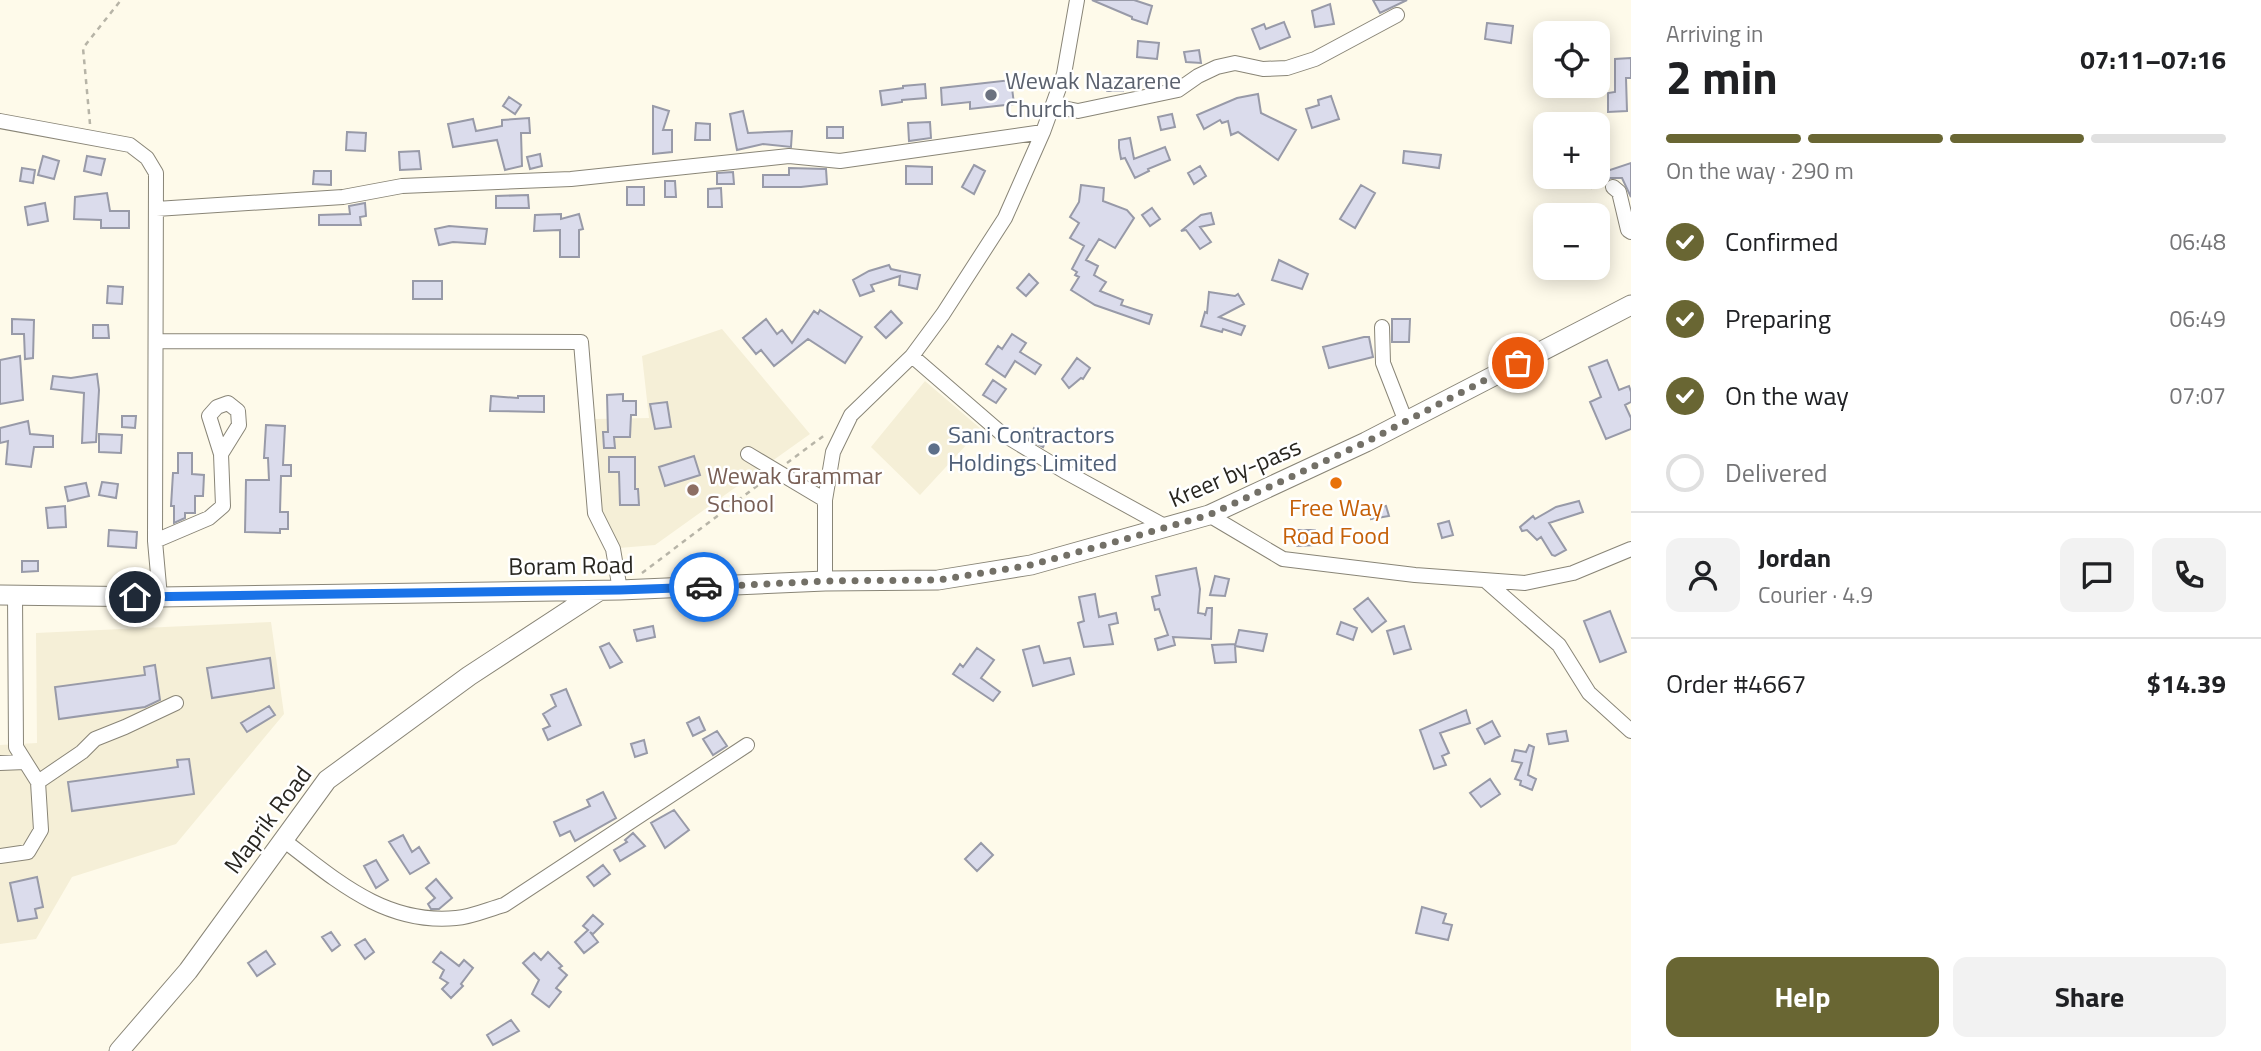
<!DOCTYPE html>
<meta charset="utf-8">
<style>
:root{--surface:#fff;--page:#f2f2f2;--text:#202124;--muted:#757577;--line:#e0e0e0;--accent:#696633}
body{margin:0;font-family:"Titillium Web",sans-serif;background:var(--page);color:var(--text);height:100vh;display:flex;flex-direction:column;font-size:26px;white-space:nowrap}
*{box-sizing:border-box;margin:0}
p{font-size:23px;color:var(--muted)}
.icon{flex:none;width:38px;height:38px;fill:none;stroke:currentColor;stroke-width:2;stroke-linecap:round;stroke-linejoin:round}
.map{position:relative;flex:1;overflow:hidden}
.side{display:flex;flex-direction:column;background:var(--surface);width:630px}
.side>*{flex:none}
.controls{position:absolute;left:1533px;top:21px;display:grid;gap:14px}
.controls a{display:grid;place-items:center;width:77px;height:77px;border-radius:14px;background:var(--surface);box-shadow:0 4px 18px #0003;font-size:35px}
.pin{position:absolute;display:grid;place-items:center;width:60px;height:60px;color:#fff;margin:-30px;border:4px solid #fff;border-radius:50%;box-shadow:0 2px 7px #0007}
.courier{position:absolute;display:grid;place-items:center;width:70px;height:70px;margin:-35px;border:5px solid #1a73e8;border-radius:50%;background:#fff;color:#222;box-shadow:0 2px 9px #0007}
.headline em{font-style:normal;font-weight:700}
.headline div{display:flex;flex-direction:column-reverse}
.headline{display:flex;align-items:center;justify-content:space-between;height:119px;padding:0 35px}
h1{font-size:46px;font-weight:700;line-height:52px}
.bar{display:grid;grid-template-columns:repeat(4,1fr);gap:10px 7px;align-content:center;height:84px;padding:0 35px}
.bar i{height:9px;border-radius:5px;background:var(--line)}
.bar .current{background:var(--accent)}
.bar p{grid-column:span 4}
.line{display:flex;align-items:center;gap:18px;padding:0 35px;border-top:2px solid var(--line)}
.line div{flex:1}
.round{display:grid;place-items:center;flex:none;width:74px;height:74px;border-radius:14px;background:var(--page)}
ol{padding:0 35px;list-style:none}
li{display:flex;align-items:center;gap:21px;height:77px}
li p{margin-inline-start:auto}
li .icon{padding:7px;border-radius:50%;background:var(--accent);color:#fff;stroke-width:4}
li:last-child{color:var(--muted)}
li i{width:38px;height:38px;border:4px solid var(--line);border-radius:50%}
.action{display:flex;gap:14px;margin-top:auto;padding:14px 35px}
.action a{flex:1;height:80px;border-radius:14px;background:var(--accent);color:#fff;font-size:28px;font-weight:700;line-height:80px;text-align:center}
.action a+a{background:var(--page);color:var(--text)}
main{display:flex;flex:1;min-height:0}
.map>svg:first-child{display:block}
.built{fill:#f5efd7}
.building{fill:#dbdcec;stroke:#989aa8;stroke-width:2}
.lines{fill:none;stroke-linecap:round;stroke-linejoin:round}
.minor-casing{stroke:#898577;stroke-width:16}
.major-casing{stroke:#898577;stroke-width:21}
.path{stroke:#b7b4a7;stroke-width:2.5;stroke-dasharray:5 5;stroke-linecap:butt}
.minor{stroke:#fff;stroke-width:14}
.major{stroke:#fff;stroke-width:19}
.done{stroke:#737067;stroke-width:7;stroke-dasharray:0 12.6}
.route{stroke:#1a73e8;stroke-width:9}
.worship-dot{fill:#6b7280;stroke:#fff;stroke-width:2.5}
.service-dot{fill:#5c6f8a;stroke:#fff;stroke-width:2.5}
.food-dot{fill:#e8710a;stroke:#fff;stroke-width:2.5}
.education-dot{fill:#8d6e63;stroke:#fff;stroke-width:2.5}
.labels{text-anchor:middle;stroke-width:5;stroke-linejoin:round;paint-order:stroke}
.worship-label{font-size:24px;fill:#5b616d;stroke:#fff;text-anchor:start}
.service-label{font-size:24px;fill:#4e5e75;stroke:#fff;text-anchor:start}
.street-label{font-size:24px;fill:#282620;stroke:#fff}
.education-label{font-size:24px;fill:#785e54;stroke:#fff;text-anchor:start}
.food-label{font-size:24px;fill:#c56008;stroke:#fff}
</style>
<main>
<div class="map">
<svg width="1631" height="1051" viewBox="0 0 1631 1051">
<rect width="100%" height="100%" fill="#fefaea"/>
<path class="built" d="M722 329 810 434 655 545 619 548 600 511 595 419 649 418 642 356Z
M925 381 981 429 920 495 871 447Z
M271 622 284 714 176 844 72 877 36 939 0 944V745L37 743 36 633Z"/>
<path class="building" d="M1092 0H1134L1152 6 1147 24 1132 19V17Z
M1373 0H1407L1380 13Z
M1330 4 1334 24 1315 27 1312 11Z
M1284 22 1290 37 1260 49 1252 29 1264 24 1266 29Z
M1487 23 1513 26 1511 43 1485 39Z
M1138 41 1159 43 1157 59 1137 57Z
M1199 50 1201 63 1186 62 1184 52Z
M1631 58V78H1626L1627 111 1608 112V93L1615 92V59Z
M1107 79 1124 80 1123 91H1107Z
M1011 80 1014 104 970 109V102L942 105 941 88Z
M925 84 926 98 902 100V102L882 105 880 91 903 88V86Z
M1258 94 1261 113 1296 130 1278 160 1238 132 1231 135 1228 121 1222 123 1220 120 1204 129 1197 115 1237 98Z
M1331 96 1339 119 1312 128 1306 109 1319 105 1318 100Z
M509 97 521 105 515 114 503 106Z
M653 106 669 111 663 130H672V152L653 154Z
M743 111 748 133 792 131 791 147 763 144 737 150 730 114Z
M1172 114 1175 127 1161 130 1158 117Z
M529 118 530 133H521L522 166 505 170 497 140 453 147 448 124 473 119 476 131 502 126V120Z
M930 122 931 138 909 141 908 123Z
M696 123 710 124V140H695Z
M827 127H843V138H827Z
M347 132 366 133 365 151 346 150Z
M1130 138 1134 159 1165 147 1170 160 1148 169 1149 171 1135 178 1125 158 1121 159 1119 148V140Z
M419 151 421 169 400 170 399 152Z
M1404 151 1441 155 1439 168 1403 163Z
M540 154 542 166 530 169 527 157Z
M43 156 59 161 54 179 38 175Z
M87 156 105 159 101 175 84 171Z
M1631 163V197L1622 178H1610L1604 184 1592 188 1589 177H1598V174Z
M974 165 985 171 974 194 962 187Z
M906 166 932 167V184H906Z
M1200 166 1206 176 1194 184 1188 173Z
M22 168 35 170 33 183 20 181Z
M789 168 826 169 827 184 801 187H763V175H789Z
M314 171H331V185L313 184Z
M733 172 734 184H717V173Z
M665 181H675L676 197H665Z
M1081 185 1104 188 1103 201 1127 210 1134 218 1115 248 1099 239 1086 260 1098 266 1094 275 1106 282 1100 291 1123 300 1121 305 1152 315 1149 324 1095 305 1071 290 1079 277 1075 275 1077 272 1072 269 1084 246 1070 238 1079 223 1070 217 1079 202Z
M1361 185 1375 193 1355 228 1340 219Z
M627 187H644V205H627Z
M721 188 722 207H708V189Z
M107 193 110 211H129V228H101V220L74 219 75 197Z
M528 195 529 208H496V196Z
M45 203 48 221 28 225 25 207Z
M365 203 366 216 360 217 361 225H319V215L350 214 349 206Z
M1152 208 1160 219 1150 226 1142 215Z
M1211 213 1214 224 1200 227 1211 242 1200 249 1186 230 1181 231 1201 215Z
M561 214V219L579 214 583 229 579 230V257H560V230L534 231 535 215Z
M449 226 487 229 485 244 453 242 439 245 435 229Z
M1279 260 1308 274 1302 289 1272 280Z
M889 265 891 269 920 275 917 289 899 285 900 276 871 285 874 291 860 296 853 280 869 271Z
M1029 274 1038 283 1026 296 1017 288Z
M413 281H442V299H413Z
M108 286 123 287 122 304 107 303Z
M1209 292 1235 296 1238 294 1244 304 1219 317 1245 326 1241 335 1223 329 1222 332 1201 326 1205 312 1207 313Z
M820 310 862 337 845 363 808 339 774 366 761 350 756 354 743 338 766 319 777 334 782 330 792 343 814 311 818 314Z
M891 311 902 323 886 338 875 327Z
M12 319 34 320 33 358 25 359 24 334H12Z
M1392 319H1410L1409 342H1392Z
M93 325H108L109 338H93Z
M1012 334 1026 343 1020 352 1041 365 1035 374 1015 361 1005 377 986 364 998 346 1002 349Z
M1364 337H1369L1373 357 1329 368 1323 347Z
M20 356 23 400 0 404V360Z
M1077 358 1090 368 1083 379 1081 378 1069 388 1062 379Z
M1607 360 1619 390 1629 386 1631 392V402L1625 405 1631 418V429L1606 439 1590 402 1601 397 1589 367Z
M97 374 99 390 96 442 82 443 84 393 51 389 53 376 71 378Z
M993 380 1006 389 996 403 983 395Z
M623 394V401H636V415H631L630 437H614L615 448H604L603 432H608L607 395Z
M491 396 518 398V396H544V412L490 411Z
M667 402 671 427 655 429 650 404Z
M122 416H136L135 428 122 427Z
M28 421 30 434 53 436V447H34L31 467 6 464 8 441 0 443V428Z
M266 425 285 426 283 465H291V476H281L280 512H288V529H280V533L245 532 246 480H269L268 458H264Z
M1034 428 1049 435 1043 447 1029 439Z
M99 434 122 435 121 453 99 452Z
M178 453H192V474L204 475 203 496H195V513H185V518L174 523V506H171L173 473H178Z
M694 456 700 475 665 486 659 467Z
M609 457H635V489H638L639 505H620L619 472H609Z
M102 482 118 484 116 498 99 495Z
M86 483 89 496 68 501 65 487Z
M1579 501 1583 512 1549 523 1566 550 1555 556 1552 555 1541 537 1537 540 1527 530 1522 531 1520 527 1533 516 1535 519 1556 507Z
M65 506 66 527 48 528 46 508Z
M1386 506 1389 516 1371 519 1369 509Z
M1449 521 1453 535 1442 538 1438 524Z
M109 530 137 532 136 548 108 546Z
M1297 530H1315L1316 545 1297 546Z
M22 561H38V571L22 572Z
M1196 568 1200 589 1198 613 1205 614V616L1207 608H1212L1211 639 1173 637 1175 645 1158 650 1155 639 1168 635 1159 609 1155 610 1152 597 1160 595 1156 576Z
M1215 576 1229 579 1225 596 1210 595Z
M1095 594 1099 617 1116 613 1118 623 1109 625 1113 644 1084 647 1078 623 1084 621 1079 597Z
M1368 598 1386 621 1372 632 1354 609Z
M1610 611 1626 652 1600 662 1584 621Z
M1341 622 1357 628 1353 640 1337 634Z
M653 626 655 637 637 641 634 630Z
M1404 626 1411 649 1394 654 1387 631Z
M1239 630 1267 634 1263 651 1235 646 1236 662 1215 663 1212 645 1235 644V646Z
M609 643 622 662 610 668 600 647Z
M1039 646 1044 663 1070 658 1074 674 1033 686 1023 650Z
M977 648 994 660 981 678 1000 692 993 701 953 674 960 664 963 667Z
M270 658 274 688 212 698 207 668Z
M155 665 160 700 145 707 59 719 55 687 145 675 144 667Z
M566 689 581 725 548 740 543 729 550 726 543 714 556 706 551 695Z
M269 706 275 715 247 732 241 723Z
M1466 710 1470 723 1440 733 1449 753 1442 756 1446 765 1434 769 1420 730Z
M699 717 705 730 693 736 687 723Z
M1492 721 1500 736 1485 744 1477 729Z
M717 731 727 746 713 755 703 739Z
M1566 731 1568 741 1549 744 1547 734Z
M644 740 647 753 635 757 631 744Z
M1529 745 1534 747 1528 775 1536 779 1532 790 1520 785 1521 781 1515 779 1522 763 1512 761 1515 750 1526 752Z
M189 759 194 794 72 811 68 782 178 767 177 760Z
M1490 779 1500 794 1481 807 1470 793Z
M603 792 616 818 575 841 570 831 560 836 554 822 590 806 587 800Z
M674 810 689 830 665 848 651 823Z
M633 833 645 846 620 861 614 850 627 842 625 840Z
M403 835 412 852 419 847 429 863 410 874 389 842Z
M981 843 993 855 977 871 965 859Z
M376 860 388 880 376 888 364 866Z
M603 865 610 874 594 886 587 877Z
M37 877 43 907 35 909 37 918 18 921 10 883Z
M436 879 452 898 439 909H431L428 904 435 898 426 888Z
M1422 907 1446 914 1443 923 1452 925 1448 940 1416 933Z
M593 915 603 924 593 934 590 932 598 942 584 953 575 942 588 930 583 926Z
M331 932 340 945 332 951 322 937Z
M365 939 374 952 365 959 355 945Z
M266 951 275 964 257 976 248 963Z
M441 952 459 966 464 960 473 968 461 984 463 986 451 998 442 989 448 983 440 978 444 970 433 962Z
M548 952 562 966 559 968 567 975 556 988 561 992 549 1007 532 994 539 980 523 963 534 953 541 960Z
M511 1020 519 1031 493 1045 487 1035Z"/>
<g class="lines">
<g class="minor-casing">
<path id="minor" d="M1053 106 1078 111 1178 90 1198 76 1217 67 1235 63 1263 69 1287 68 1315 59 1397 15
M0 121 130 145 147 158 156 173 155 541 160 597
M1613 187 1619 192 1628 230 1631 232
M156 209 343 197 402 186 571 179 789 156 840 161 1043 132
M1382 327 1383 363 1406 422
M157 341 581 342 595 513 613 549 620 590
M912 356 1001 433 1064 471 1168 528
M748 454 825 500
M1209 515 1283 559 1415 575 1525 583 1573 573 1631 549
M155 541 209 518 223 506 221 454 239 425 238 411 228 403 217 407 209 416 221 454
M825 581V500L833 452 851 415 912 356 943 314 1005 218 1043 132 1064 74 1077 0
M1486 581 1559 645 1589 693 1631 731
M0 763 25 762
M38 782 82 752 95 739 125 727 176 703
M282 839C335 879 384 925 456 918 472 917 489 909 504 905L747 745
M0 856 28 852 41 830 38 782 16 747 15 595"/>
</g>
<g class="major-casing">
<path id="major" d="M0 595 160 597 620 590 825 581 938 580 1031 565 1209 515 1366 442 1631 305
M119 1051 188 971 327 780 469 676 599 591"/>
</g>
<path class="path" d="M90 124 83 48 121 0
M787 463 826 434
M642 573 765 480"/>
<use href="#minor" class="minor"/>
<use href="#major" class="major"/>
</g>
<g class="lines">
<path class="done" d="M704 587 825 581 938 580 1031 565 1122 540 1209 515 1366 442 1518 363"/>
<path class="route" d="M135 597 620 590 704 587"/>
</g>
<circle class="worship-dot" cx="991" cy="95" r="7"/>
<circle class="service-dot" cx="934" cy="449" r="7"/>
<circle class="food-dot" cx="1336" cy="483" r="7"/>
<circle class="education-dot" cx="693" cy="490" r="7"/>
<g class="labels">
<g class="worship-label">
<text x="1005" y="89">Wewak Nazarene<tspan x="1005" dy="28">Church</tspan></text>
</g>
<g class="service-label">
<text x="948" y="443">Sani Contractors<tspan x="948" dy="28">Holdings Limited</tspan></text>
</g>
<g class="street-label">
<text transform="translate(1235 473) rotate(-23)" y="8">Kreer by-pass</text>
<text transform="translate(571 566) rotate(-1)" y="8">Boram Road</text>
<text transform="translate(268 820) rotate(-53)" y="8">Maprik Road</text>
</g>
<g class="education-label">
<text x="707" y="484">Wewak Grammar<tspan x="707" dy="28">School</tspan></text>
</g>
<g class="food-label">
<text x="1336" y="516">Free Way<tspan x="1336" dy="28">Road Food</tspan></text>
</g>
</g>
</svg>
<div class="controls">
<a><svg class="icon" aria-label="locate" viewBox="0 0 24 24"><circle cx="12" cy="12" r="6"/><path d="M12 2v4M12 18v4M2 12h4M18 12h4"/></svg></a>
<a>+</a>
<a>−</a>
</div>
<div class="pin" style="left:1518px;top:363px;background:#ea580c"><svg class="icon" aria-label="bag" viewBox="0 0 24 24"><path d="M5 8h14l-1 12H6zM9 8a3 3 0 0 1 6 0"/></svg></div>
<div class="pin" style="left:135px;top:597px;background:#1f2937"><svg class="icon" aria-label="home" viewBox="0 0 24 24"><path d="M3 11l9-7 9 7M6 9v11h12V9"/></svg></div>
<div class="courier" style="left:704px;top:587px"><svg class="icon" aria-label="car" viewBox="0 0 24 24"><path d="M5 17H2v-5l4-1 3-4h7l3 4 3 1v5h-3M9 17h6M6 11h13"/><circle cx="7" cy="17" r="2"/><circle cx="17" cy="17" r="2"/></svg></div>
</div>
<section class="side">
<div class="headline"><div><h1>2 min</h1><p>Arriving in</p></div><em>07:11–07:16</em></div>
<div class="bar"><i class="current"></i><i class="current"></i><i class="current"></i><i></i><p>On the way · 290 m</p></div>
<ol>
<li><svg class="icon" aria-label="check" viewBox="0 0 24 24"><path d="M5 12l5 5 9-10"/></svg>Confirmed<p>06:48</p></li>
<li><svg class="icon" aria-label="check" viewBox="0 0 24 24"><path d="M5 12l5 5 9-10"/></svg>Preparing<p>06:49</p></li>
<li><svg class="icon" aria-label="check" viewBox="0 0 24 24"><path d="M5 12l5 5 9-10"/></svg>On the way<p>07:07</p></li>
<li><i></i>Delivered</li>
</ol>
<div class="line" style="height:126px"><a class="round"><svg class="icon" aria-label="person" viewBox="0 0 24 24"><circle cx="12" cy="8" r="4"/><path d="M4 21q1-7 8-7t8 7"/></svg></a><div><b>Jordan</b><p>Courier · 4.9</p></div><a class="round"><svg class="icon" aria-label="chat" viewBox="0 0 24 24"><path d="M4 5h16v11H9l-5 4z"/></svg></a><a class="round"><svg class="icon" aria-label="phone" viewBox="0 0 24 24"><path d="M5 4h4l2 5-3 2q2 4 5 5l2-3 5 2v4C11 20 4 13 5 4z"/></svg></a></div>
<div class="line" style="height:91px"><div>Order #4667</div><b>$14.39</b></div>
<div class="action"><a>Help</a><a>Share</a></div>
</section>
</main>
